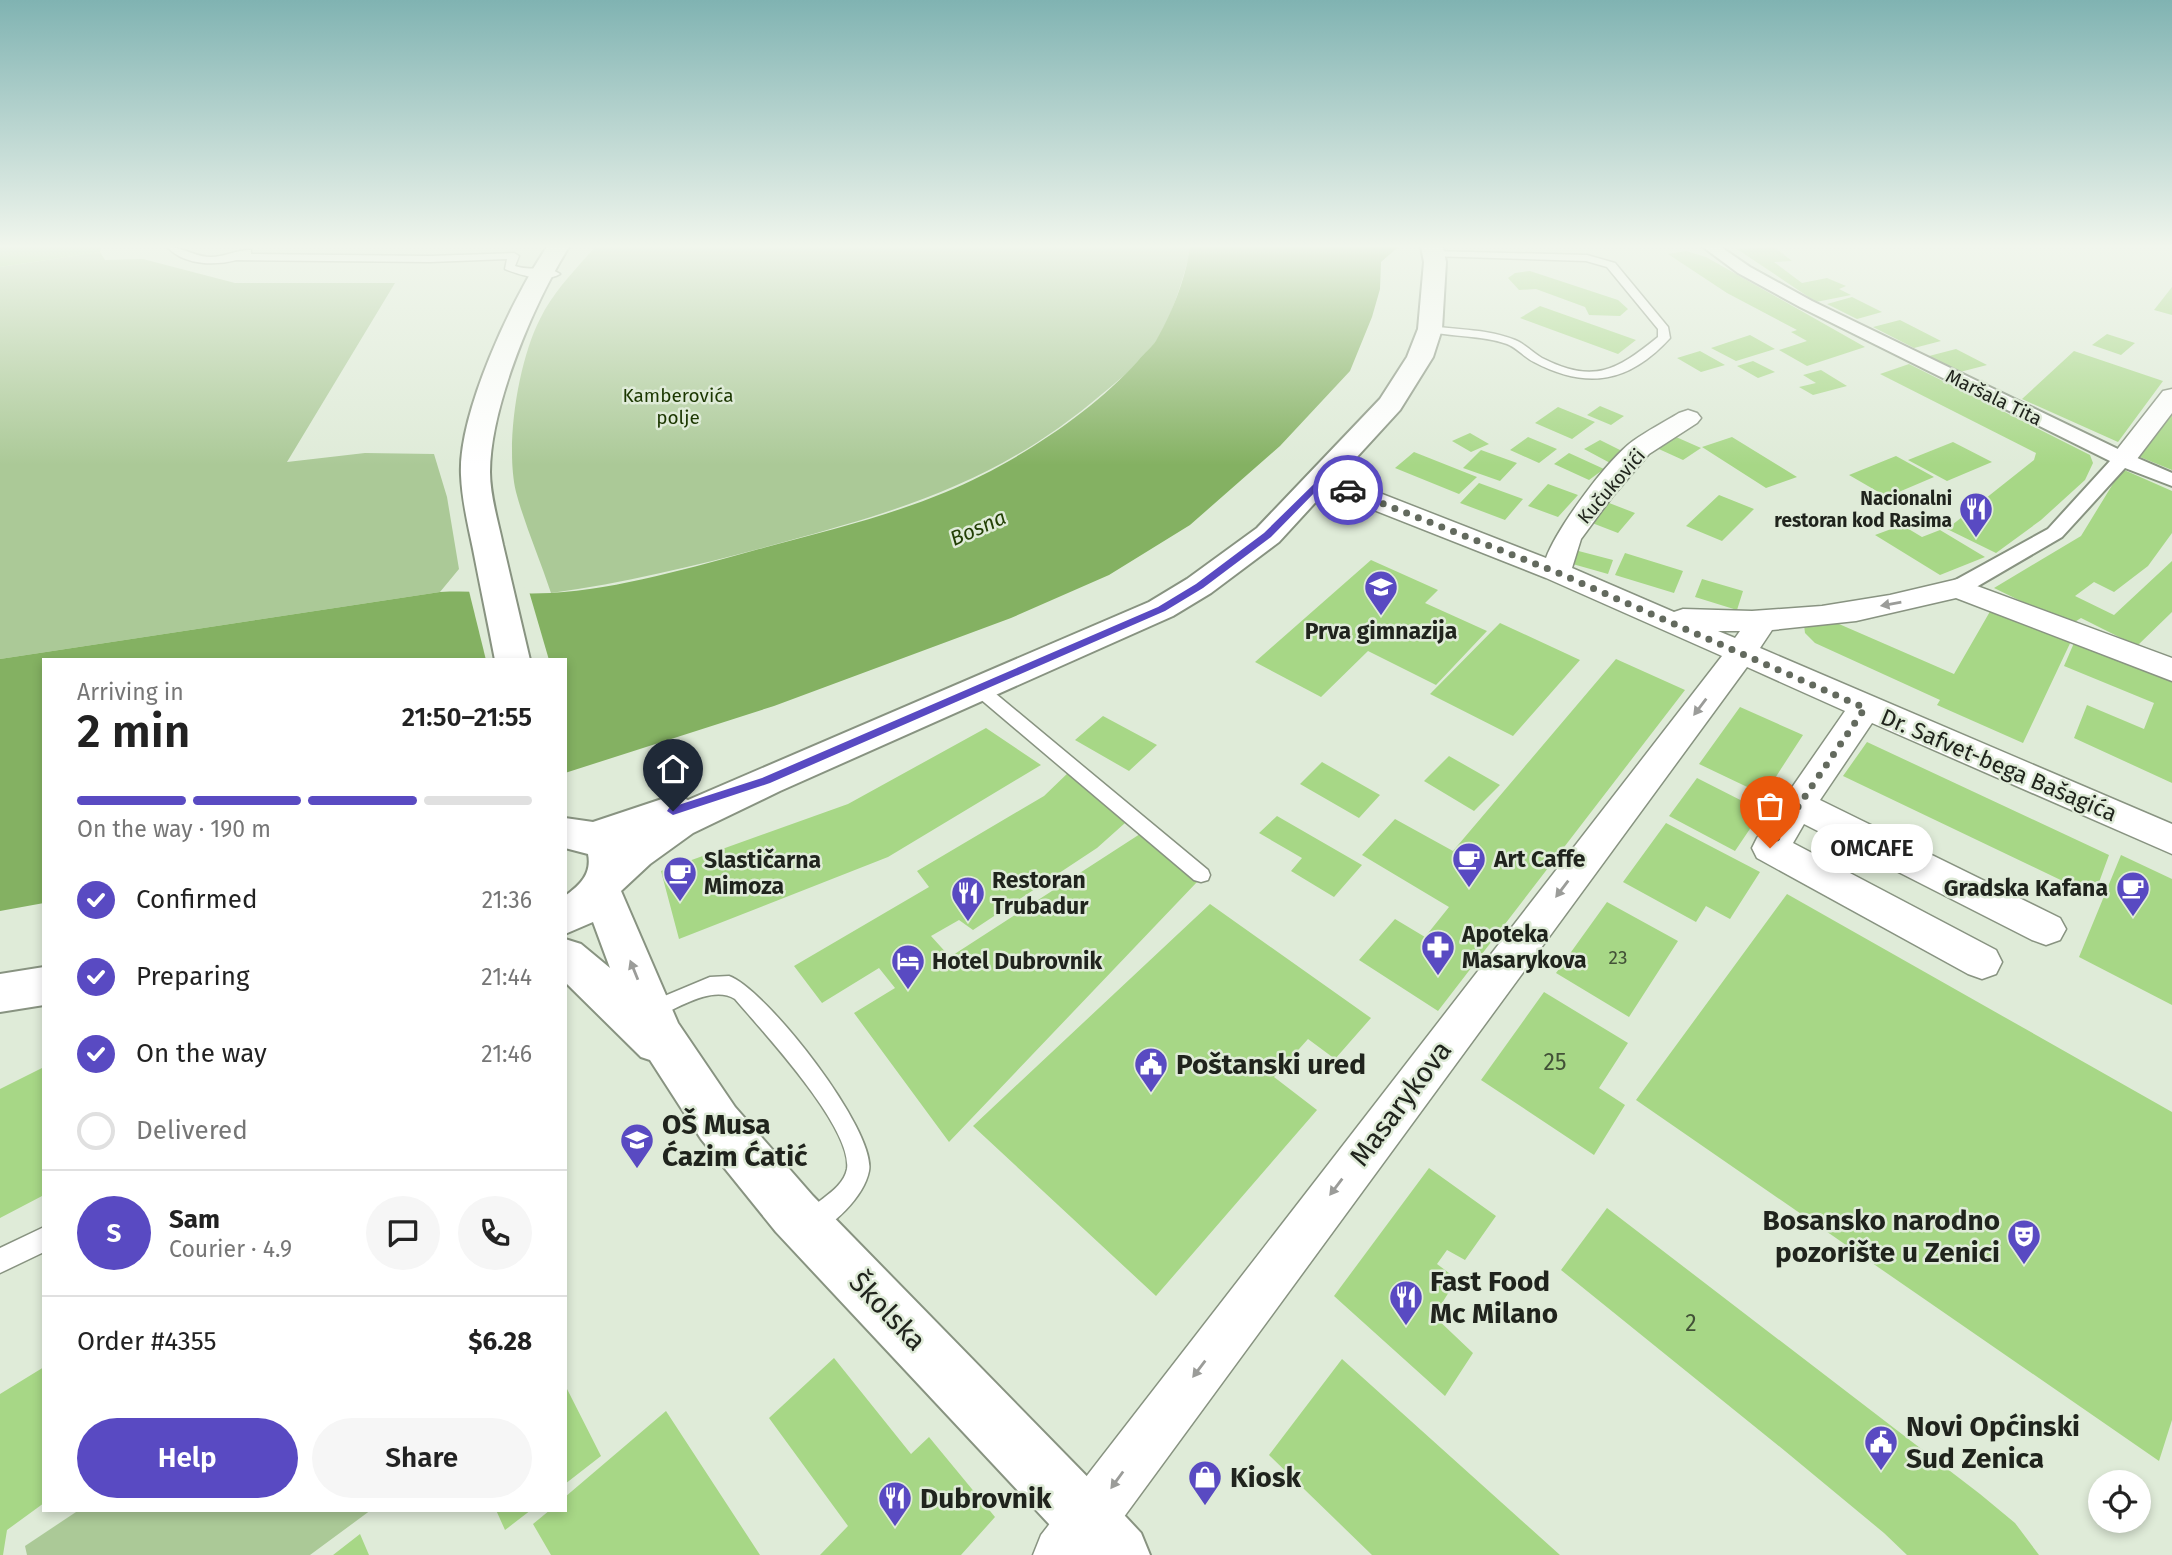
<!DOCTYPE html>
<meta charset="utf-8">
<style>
:root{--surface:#fff;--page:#f6f6f6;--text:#222;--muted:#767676;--line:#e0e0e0;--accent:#594ac2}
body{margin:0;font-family:"Fira Sans",sans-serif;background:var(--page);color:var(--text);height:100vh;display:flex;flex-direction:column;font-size:26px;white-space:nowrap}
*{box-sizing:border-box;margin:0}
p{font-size:23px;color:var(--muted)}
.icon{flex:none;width:38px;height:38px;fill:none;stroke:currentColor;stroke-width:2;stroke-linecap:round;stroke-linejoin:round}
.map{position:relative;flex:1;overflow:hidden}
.details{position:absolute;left:42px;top:658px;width:525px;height:854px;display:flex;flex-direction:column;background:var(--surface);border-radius:0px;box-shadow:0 4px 10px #0003}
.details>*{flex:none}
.buttons{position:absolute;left:2088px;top:1470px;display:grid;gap:14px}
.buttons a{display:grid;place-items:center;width:63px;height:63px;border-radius:50%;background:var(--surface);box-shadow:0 4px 10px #0003;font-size:35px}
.pin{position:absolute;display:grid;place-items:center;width:60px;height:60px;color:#fff;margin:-72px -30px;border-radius:50% 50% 50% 0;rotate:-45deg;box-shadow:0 0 7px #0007}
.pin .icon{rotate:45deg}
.courier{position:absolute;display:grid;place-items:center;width:70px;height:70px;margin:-35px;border:5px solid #594ac2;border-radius:50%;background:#fff;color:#222;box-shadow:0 2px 9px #0007}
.bubble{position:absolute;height:49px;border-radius:24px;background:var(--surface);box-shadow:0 4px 10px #0003;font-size:23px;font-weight:600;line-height:49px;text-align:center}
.head em{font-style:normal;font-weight:600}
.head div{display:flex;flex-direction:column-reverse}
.head{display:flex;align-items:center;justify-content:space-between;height:119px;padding:0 35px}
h1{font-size:46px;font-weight:600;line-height:52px}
.bar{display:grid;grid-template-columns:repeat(4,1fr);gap:10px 7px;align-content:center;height:84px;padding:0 35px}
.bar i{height:9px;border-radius:5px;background:var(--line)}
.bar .on{background:var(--accent)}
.bar p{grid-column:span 4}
.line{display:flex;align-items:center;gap:18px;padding:0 35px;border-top:2px solid var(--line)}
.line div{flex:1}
.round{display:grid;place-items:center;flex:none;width:74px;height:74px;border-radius:37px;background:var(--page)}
ol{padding:0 35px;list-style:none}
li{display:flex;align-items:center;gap:21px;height:77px}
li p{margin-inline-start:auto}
li .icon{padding:7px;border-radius:50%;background:var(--accent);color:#fff;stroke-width:4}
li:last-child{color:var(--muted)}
li i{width:38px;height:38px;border:4px solid var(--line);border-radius:50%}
.cta{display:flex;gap:14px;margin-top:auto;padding:14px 35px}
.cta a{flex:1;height:80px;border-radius:42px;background:var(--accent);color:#fff;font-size:28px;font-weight:600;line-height:80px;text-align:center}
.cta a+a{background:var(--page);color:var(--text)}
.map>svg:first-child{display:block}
.green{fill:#abc997}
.water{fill:#84b162}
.pier{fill:#dfebd8}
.building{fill:#a7d786}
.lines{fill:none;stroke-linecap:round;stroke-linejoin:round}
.service-casing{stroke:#889381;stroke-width:3}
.pedestrian-casing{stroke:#889381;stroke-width:4}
.minor-casing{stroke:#889381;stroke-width:3}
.tertiary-casing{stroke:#889381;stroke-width:4}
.service{fill:#fff;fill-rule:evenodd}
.pedestrian{fill:#fff;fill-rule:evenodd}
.minor{fill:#fff;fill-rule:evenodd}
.tertiary{fill:#fff;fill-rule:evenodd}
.oneway{fill:#9b9c99}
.route{fill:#594ac2}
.done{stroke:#636a5e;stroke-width:7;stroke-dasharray:0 12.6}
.labels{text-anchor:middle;stroke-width:5;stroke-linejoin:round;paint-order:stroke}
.far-park-label{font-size:19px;fill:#1b3700;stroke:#dfebd8}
.far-street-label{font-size:19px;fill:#20241d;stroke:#dfebd8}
.far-poi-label{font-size:19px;font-weight:bold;fill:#20241d;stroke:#dfebd8;text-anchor:end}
.number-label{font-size:19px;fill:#425137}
.far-water-label{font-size:21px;font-style:italic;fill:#234005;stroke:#dfebd8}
.poi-label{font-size:23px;font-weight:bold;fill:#20241d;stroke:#dfebd8;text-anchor:start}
.street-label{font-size:23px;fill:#20241d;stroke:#dfebd8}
.near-number-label{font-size:23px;fill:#425137}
.near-poi-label{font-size:28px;font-weight:bold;fill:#20241d;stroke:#dfebd8;text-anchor:start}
.near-street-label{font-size:28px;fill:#20241d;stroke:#dfebd8}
</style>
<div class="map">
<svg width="2172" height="1555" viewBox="0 0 2172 1555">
<rect width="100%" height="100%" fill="#dfebd8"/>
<path class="green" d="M595 247H1190L1191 249C1183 278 1174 312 1158 338 1145 360 1121 378 1102 394 1001 480 908 508 784 542 707 563 630 582 551 593 540 559 525 526 516 492 505 445 518 362 540 319 553 292 575 270 595 247Z
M100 252 105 260 143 259 235 283H395L287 462 365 453 434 454 447 497 459 569 440 592 0 659V267Z
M79 1510H371L310 1555H27L25 1546Z"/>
<path class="water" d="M1190 247H1398L1381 262 1380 289 1372 317 1350 371 1280 446 1190 525 1109 575 1011 618 774 706 565 773V660H44V903L0 911V659L440 592C477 590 514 595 551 593 619 589 693 567 759 549 822 532 886 517 946 492 1013 464 1089 415 1138 361 1144 353 1154 346 1158 337 1173 311 1186 277 1190 247Z"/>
<path class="pier" d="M468 587 528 588 549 660H486Z"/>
<path class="building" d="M0 247H101L100 252 0 267Z
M1774 247 1792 261 1774 262 1802 283 1827 278 1846 286 1839 289 1851 295 1816 302 1737 249Z
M1686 251 1706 257 1865 347 1807 366 1779 350 1807 341 1791 332 1797 330 1727 293 1668 254Z
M1530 271 1618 300 1628 309 1620 316 1589 315 1585 307 1536 289 1519 290 1508 278 1515 273Z
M2172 287V315L2154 310Z
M1852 297 1882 312 1857 319 1827 304Z
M1540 306 1636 340 1618 354 1520 318Z
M1900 320 1941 341 1914 348 1873 327Z
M2107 334 2135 343 2121 355 2092 345Z
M1750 335 1775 349 1736 361 1711 348Z
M1956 349 1987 365 1960 372 1929 356Z
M1700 351 1725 365 1701 372 1677 358Z
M2074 351 2163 381 2118 442 2022 399Z
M1753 361 1775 372 1758 378 1737 366Z
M1909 364 2090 455 2093 463 2085 480 2041 520 1996 553 1947 529 2034 460 2036 453 1880 374Z
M1821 370 1847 386 1813 395 1799 387 1816 383 1803 375Z
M1600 406 1624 416 1611 425 1587 415Z
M1558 407 1595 422 1572 439 1535 423Z
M2172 414V470L2140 457Z
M1470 433 1489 444 1471 452 1452 441Z
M1667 433 1701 448 1683 460 1650 445Z
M1528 437 1557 449 1539 463 1510 450Z
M1732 437 1797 477 1766 488 1702 447Z
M1600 440 1628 454 1612 464 1584 449Z
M1953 442 1992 462 1947 481 1908 460Z
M1481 450 1517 463 1500 481 1463 468Z
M1414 452 1477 477 1459 494 1395 468Z
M1569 453 1604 469 1589 480 1554 464Z
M1896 456 1934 477 1887 497 1849 475Z
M2122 469 2172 491V533L2148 566 2114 592 2094 582 2075 596 2114 615 2172 561V612L2137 646 2081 618 2070 625 1994 588 2081 536Z
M1479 483 1523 499 1505 520 1460 503Z
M1548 484 1578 495 1558 517 1528 506Z
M1719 495 1754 509 1722 541 1686 526Z
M1604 501 1635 513 1618 533 1587 521Z
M1902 525 1922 537 1940 530 1985 557 1940 575 1875 535Z
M1567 548 1613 560 1608 574 1562 561Z
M1625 553 1683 571 1674 593 1615 575Z
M1371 560 1438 590 1425 603 1487 631 1436 685 1368 651 1321 697 1255 662Z
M1702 579 1743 591 1737 610 1695 597Z
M1992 608 2073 637 2023 743 1937 705 1940 700 1815 643 1805 633 1804 625 1822 620 1839 624 1954 674Z
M1500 623 1580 660 1513 736 1430 694Z
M2074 643 2172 680V783L2074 738 2087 705 2144 729 2154 703 2064 666Z
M1616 659 1685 690 1438 1011 1359 960 1395 919 1425 937 1449 907 1362 855 1395 819 1453 851Z
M1740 707 1803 735 1764 795 1699 764Z
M1103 716 1157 745 1129 771 1075 740Z
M986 728 1041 765 888 857 679 939 661 871 848 804Z
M1867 742 2109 855 2094 896 1843 776Z
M1449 756 1500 785 1474 811 1424 781Z
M1322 762 1380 795 1359 818 1300 784Z
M1070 771 1125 823 1097 848 973 930 959 920 931 936 950 957 1140 834 1197 882 949 1142 854 1013 895 988 879 968 822 1003 794 966 929 887 917 871 1044 796Z
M1697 778 1762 811 1735 851 1669 816Z
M1277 816 1362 865 1334 897 1291 871 1302 858 1259 833Z
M1666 823 1760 872 1730 919 1706 906 1696 922 1623 882Z
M2121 855 2172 879V1005L2079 957Z
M1787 894 2172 1112V1420L2159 1461 1636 1100Z
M1607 902 1678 941 1629 1017 1556 973Z
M1210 904 1371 1018 1335 1059 1308 1039 1274 1077 1317 1110 1156 1296 973 1126Z
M1544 992 1628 1043 1599 1088 1625 1105 1594 1155 1481 1080Z
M44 1067V1195L0 1218V1089Z
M1429 1168 1496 1216 1465 1260 1447 1250 1437 1264 1457 1279 1434 1316 1473 1353 1445 1396 1334 1296Z
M1607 1208 1980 1494 2015 1523 2039 1555H1907L1884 1533 1785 1451 1561 1270Z
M834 1358 911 1454 929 1437 995 1517 961 1555H820L848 1526 769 1418Z
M1342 1359 1560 1555H1372L1269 1455Z
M44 1367V1503L7 1530 3 1555H0V1394Z
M565 1385 601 1456 565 1484Z
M666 1411 760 1555H551L533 1524 550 1510H565V1497Z
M496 1510H531L505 1530Z
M360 1534 369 1555H333Z"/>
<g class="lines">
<g class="service-casing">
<path id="service" d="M167 247C183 247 195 257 211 257 225 257 238 249 251 250V254L430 256 514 253 519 256 515 266C529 271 549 266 560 274 546 283 520 275 505 269L507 259 430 262 236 260C214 266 184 265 167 247Z
M1434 251 1587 255 1615 263 1668 327 1670 338C1629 383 1587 390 1534 362 1524 357 1517 348 1507 344 1481 335 1452 337 1426 331V327L1430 326C1458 330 1489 329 1515 340 1525 344 1533 353 1542 358 1594 384 1616 371 1658 337V329L1607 267 1586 261 1430 256 1429 254Z
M978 682 984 684 1208 870 1210 875 1208 880 1201 882 1194 880 972 692 970 688Z
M729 976C766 989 877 1131 869 1171 864 1197 832 1227 809 1237L801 1233 797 1225C806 1203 842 1194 847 1169 853 1128 762 1031 735 999 711 984 674 1011 650 1020L643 1017 640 1011 643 1005 710 977Z
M44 1227V1252L0 1273V1248Z"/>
</g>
<g class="pedestrian-casing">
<path id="pedestrian" d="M1703 247H1721L1750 267 1812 301 2120 450 2128 447 2135 449 2138 453 2135 457 2172 473V486L2125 468 2062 537 1966 593H1950L1947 588 1950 583 2048 529 2110 461 1800 307 1738 273Z"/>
</g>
<g class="minor-casing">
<path id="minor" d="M2172 389V413L2137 459 2128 461 2119 459 2115 453 2119 447 2163 391Z
M1688 410 1697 413 1701 418 1697 423 1649 454 1612 497 1581 539 1572 568 1674 612 1683 609 1752 611 1822 606 1890 595 1958 579 2172 658V681L1956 598 1856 621 1772 630 1760 648 2172 824V854L1872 723 1820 800 2060 918 2066 929 2060 940 2046 945 2032 940 1804 824 1793 843 1996 950 2002 962 1996 974 1982 979 1968 974 1757 858 1752 848 1757 838 1845 711 1747 667 1096 1555H1033L1041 1535 1722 656 1546 578 1313 486 1309 480 1313 474 1322 472 1331 474 1546 558C1557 528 1607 460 1633 441 1647 431 1664 422 1679 413ZM1718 631H1740L1735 638Z"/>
</g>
<g class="tertiary-casing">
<path id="tertiary" d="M547 247H569C534 302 490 407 490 472 490 496 498 521 503 545 512 583 521 622 530 660H495C488 623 480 586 473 549 468 525 462 501 461 475 458 414 512 298 547 247Z
M1421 247H1443L1446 262 1442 329 1433 357 1400 410 1279 542 1211 593 1173 616 780 791 693 833 650 864 621 891 678 1023 735 1107 813 1196 1111 1501 1141 1533 1150 1555H1078L776 1232 701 1139 650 1060 641 1057 565 982V939L581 944 610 968 593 922 565 934V896C580 885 592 874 588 854L565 848V818L593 822 674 795 688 800 1149 602 1187 579 1257 528 1380 399 1407 357 1418 329 1424 262Z
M44 967V1005L0 1012V974Z"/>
</g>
<use href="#service" class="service"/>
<use href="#pedestrian" class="pedestrian"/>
<use href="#minor" class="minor"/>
<use href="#tertiary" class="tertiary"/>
</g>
<defs><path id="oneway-solid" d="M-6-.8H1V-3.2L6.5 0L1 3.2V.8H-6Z" transform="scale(1.75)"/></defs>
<g class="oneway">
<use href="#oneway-solid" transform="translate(1891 604) rotate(170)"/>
<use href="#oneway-solid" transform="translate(1700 707) rotate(127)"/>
<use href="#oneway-solid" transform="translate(1562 889) rotate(127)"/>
<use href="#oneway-solid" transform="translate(634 970) rotate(-112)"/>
<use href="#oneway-solid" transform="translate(1336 1187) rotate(127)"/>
<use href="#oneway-solid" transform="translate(1199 1369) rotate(127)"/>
<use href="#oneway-solid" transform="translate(1117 1480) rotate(126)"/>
</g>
<linearGradient id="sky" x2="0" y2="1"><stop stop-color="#80b3b2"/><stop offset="0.53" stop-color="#f1f6ed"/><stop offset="1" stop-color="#f1f6ed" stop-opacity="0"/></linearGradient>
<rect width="2172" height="465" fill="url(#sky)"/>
<path class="route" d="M1319 479 1352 490 1348 493 1323 484 1271 537 1203 588 1165 611 770 783 673 815 667 811 669 808 762 778 1158 607 1196 584 1264 533Z"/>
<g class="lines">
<path class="done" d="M1348 490 1556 572 1865 708 1770 848"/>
</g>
<defs>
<g id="restaurant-pin" transform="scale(1.75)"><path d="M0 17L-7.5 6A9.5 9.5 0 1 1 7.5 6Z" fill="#594ac2" stroke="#dfebd8"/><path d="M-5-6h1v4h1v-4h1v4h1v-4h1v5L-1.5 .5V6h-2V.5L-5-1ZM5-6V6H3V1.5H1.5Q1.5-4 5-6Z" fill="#fff"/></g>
<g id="school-pin" transform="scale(1.75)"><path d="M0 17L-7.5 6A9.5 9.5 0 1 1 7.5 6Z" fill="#594ac2" stroke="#dfebd8"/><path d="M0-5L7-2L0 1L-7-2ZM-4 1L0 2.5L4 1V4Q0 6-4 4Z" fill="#fff"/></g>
<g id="cafe-pin" transform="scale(1.75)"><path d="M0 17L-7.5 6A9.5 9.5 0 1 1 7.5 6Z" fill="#594ac2" stroke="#dfebd8"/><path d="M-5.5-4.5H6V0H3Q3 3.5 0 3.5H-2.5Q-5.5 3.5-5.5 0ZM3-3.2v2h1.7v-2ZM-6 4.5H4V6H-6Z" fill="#fff"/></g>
<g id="pharmacy-pin" transform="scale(1.75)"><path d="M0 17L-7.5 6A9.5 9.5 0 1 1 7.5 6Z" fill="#594ac2" stroke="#dfebd8"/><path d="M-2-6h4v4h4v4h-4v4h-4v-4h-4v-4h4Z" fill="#fff"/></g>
<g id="hotel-pin" transform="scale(1.75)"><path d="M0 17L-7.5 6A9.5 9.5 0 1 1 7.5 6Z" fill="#594ac2" stroke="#dfebd8"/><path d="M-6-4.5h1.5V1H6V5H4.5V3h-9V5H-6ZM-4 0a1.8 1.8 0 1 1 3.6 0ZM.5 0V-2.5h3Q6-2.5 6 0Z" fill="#fff"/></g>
<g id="civic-pin" transform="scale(1.75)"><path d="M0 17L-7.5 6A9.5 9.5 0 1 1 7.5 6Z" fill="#594ac2" stroke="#dfebd8"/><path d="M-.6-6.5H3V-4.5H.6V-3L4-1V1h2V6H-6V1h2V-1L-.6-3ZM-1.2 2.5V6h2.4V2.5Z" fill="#fff"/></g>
<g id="theatre-pin" transform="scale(1.75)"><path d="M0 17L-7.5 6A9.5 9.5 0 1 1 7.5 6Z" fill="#594ac2" stroke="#dfebd8"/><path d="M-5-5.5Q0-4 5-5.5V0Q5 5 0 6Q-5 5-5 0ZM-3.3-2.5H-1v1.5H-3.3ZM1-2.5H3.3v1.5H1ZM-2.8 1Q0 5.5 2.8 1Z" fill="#fff"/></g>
<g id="shop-pin" transform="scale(1.75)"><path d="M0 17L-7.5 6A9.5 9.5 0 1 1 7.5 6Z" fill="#594ac2" stroke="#dfebd8"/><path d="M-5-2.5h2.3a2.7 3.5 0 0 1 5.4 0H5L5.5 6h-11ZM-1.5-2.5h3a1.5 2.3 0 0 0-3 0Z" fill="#fff"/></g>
</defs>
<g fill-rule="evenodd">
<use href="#restaurant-pin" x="1976" y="509"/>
<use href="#school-pin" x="1381" y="587"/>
<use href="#cafe-pin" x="1469" y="859"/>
<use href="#cafe-pin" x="680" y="873"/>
<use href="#cafe-pin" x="2133" y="888"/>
<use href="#restaurant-pin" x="968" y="893"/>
<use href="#pharmacy-pin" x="1438" y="947"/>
<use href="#hotel-pin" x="908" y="961"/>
<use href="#civic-pin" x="1151" y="1064"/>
<use href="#school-pin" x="637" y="1140"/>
<use href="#theatre-pin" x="2024" y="1236"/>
<use href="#restaurant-pin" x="1406" y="1297"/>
<use href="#civic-pin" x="1881" y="1442"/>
<use href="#shop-pin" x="1205" y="1477"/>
<use href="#restaurant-pin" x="895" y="1498"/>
</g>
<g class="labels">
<g class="far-park-label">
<text x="678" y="402">Kamberovića<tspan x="678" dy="22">polje</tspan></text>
</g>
<g class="far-street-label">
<text transform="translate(1994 397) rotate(26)" y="7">Maršala Tita</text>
<text transform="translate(1611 486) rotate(-49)" y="7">Kučukovići</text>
</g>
<g class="far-poi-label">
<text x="1952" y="505">Nacionalni<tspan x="1952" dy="22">restoran kod Rasima</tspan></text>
</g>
<g class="number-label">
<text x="1618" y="964">23</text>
</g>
<g class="far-water-label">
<text transform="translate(978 528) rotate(-24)" y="7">Bosna</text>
</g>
<g class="poi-label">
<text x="1381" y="639" text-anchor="middle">Prva gimnazija</text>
<text x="1494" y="867">Art Caffe</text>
<text x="704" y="868">Slastičarna<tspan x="704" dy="26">Mimoza</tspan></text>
<text x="992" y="888">Restoran<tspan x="992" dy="26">Trubadur</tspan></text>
<text x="2108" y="896" text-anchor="end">Gradska Kafana</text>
<text x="1462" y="942">Apoteka<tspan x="1462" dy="26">Masarykova</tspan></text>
<text x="932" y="969">Hotel Dubrovnik</text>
</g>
<g class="street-label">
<text transform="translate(1999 765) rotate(23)" y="8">Dr. Safvet-bega Bašagića</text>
</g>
<g class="near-number-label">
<text x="1555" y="1070">25</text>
<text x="1691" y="1331">2</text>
</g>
<g class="near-poi-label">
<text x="1176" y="1074">Poštanski ured</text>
<text x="662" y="1134">OŠ Musa<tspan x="662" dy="32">Ćazim Ćatić</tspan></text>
<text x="2000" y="1230" text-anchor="end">Bosansko narodno<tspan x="2000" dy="32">pozorište u Zenici</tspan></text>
<text x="1430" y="1291">Fast Food<tspan x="1430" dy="32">Mc Milano</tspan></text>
<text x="1906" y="1436">Novi Općinski<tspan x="1906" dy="32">Sud Zenica</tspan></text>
<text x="1230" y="1487">Kiosk</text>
<text x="920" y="1508">Dubrovnik</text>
</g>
<g class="near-street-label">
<text transform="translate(1400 1103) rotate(-53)" y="10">Masarykova</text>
<text transform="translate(888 1311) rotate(46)" y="10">Školska</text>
</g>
</g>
</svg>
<div class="buttons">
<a><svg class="icon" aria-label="locate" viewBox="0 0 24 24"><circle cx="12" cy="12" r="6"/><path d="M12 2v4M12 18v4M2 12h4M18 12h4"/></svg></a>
</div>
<div class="pin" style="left:1770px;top:848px;background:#ea580c"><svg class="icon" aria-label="bag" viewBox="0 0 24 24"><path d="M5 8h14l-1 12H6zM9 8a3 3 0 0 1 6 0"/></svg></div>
<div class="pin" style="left:673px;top:811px;background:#1f2937"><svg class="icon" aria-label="home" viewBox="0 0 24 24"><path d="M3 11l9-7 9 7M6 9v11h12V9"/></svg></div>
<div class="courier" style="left:1348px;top:490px"><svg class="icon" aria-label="car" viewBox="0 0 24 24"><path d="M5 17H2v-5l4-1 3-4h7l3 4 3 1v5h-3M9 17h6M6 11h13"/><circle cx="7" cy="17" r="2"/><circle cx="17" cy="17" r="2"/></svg></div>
<div class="bubble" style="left:1811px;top:824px;width:122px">OMCAFE</div>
<section class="details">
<div class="head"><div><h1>2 min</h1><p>Arriving in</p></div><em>21:50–21:55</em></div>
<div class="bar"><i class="on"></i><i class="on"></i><i class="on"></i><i></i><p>On the way · 190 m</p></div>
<ol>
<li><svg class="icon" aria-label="check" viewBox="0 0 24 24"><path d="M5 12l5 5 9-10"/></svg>Confirmed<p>21:36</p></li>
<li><svg class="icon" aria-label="check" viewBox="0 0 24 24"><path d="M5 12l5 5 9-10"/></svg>Preparing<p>21:44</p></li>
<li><svg class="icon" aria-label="check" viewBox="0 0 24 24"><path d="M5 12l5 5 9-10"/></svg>On the way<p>21:46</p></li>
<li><i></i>Delivered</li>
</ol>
<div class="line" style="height:126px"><b class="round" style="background:var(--accent);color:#fff">S</b><div><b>Sam</b><p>Courier · 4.9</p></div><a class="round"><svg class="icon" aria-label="chat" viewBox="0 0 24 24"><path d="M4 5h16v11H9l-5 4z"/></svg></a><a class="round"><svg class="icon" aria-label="phone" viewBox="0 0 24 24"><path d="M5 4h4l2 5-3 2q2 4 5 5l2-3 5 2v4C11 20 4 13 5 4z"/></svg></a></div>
<div class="line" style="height:91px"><div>Order #4355</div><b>$6.28</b></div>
<div class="cta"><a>Help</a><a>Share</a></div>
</section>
</div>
